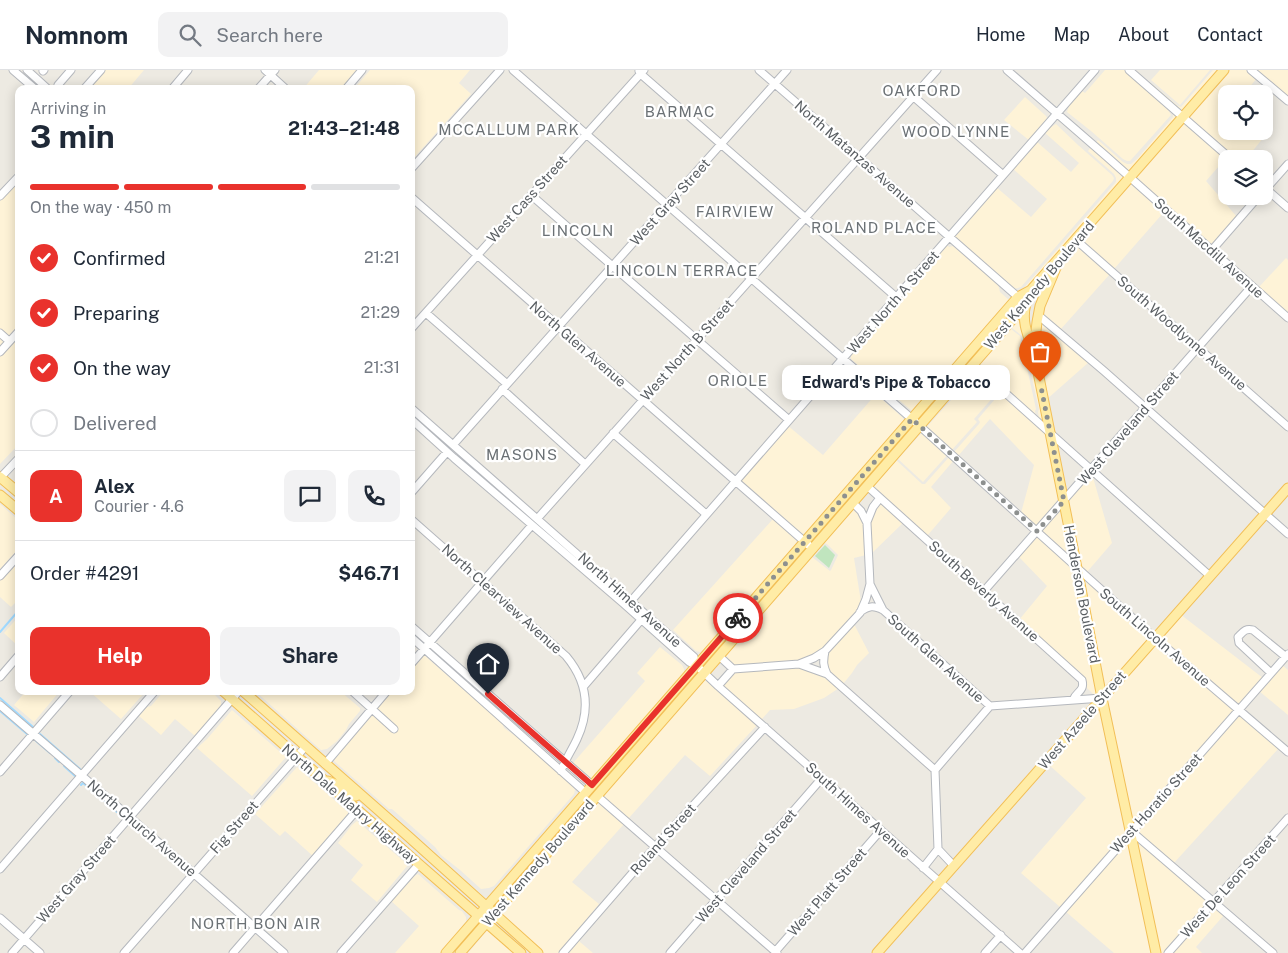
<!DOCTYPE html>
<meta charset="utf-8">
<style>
:root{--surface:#fff;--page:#f2f2f3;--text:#1f2937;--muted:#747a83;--line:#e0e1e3;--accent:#e9322c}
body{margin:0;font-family:"Public Sans",sans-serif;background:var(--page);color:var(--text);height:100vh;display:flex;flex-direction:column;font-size:19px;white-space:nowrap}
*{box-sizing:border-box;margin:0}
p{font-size:16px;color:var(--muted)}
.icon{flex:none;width:28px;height:28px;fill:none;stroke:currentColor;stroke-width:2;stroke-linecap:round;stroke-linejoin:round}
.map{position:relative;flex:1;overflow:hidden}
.panel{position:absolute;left:15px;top:15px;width:400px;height:610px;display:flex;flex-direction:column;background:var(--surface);border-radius:10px;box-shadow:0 2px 12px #0003}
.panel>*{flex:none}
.controls{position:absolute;left:1218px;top:15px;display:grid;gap:10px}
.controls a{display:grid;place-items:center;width:55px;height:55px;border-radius:10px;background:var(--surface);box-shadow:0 2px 12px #0003;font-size:25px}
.pin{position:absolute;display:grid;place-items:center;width:42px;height:42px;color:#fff;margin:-51px -21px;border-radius:50% 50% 50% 0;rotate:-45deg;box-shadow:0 0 5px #0007}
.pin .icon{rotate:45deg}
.courier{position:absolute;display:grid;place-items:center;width:50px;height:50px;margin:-25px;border:4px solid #e9322c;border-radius:50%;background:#fff;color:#222;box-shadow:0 1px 6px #0007}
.bubble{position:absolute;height:35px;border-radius:10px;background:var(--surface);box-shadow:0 2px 12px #0003;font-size:16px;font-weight:700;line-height:35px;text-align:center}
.headline em{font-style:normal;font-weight:700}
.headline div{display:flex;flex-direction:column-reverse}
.headline{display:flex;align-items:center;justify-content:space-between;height:85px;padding:0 15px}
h1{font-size:32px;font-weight:700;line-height:38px}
.bar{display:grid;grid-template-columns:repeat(4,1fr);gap:8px 5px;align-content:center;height:60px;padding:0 15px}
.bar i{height:6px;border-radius:4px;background:var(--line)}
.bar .selected{background:var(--accent)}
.bar p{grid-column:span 4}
.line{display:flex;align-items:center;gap:12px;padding:0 15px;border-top:1px solid var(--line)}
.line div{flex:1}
.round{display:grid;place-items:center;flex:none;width:52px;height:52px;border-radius:10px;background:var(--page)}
ol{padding:0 15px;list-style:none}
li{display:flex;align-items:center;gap:15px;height:55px}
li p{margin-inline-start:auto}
li .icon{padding:5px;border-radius:50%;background:var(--accent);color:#fff;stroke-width:4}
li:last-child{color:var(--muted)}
li i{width:28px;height:28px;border:2px solid var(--line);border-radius:50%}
.button{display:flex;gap:10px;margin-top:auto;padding:10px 15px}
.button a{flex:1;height:58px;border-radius:10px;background:var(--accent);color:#fff;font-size:20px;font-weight:700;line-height:58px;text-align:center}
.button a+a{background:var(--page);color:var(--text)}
header{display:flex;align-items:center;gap:30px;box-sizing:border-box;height:70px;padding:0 25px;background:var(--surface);border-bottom:1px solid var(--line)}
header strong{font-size:24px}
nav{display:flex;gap:28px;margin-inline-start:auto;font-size:18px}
.search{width:350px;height:45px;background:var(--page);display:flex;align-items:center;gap:12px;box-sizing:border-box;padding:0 18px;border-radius:10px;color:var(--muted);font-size:19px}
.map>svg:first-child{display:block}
.commercial{fill:#fef3d7;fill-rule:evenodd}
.green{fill:#c0e5be}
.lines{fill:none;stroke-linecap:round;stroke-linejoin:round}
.stream{stroke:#a1daff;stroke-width:2}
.minor-casing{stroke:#b5b8bd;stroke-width:9}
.major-casing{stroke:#f2bf57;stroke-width:11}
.minor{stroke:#fff;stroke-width:7}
.major{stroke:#ffeca6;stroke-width:9}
.done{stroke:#8d908f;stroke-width:5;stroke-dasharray:0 9}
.route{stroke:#e9322c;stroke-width:6}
.labels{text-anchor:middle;stroke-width:4.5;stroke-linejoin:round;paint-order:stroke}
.street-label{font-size:14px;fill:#5a5f63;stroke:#fff}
.neighbourhood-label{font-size:15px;letter-spacing:1px;fill:#6b7175;stroke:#fff}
</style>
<header>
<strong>Nomnom</strong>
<div class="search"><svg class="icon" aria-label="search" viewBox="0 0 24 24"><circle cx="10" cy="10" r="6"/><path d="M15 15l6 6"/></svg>Search here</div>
<nav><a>Home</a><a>Map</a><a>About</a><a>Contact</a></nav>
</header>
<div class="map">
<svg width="1288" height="883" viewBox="0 0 1288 883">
<rect width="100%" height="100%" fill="#edeae2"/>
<path class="commercial" d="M105 0H144L128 19H88Z
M319 0H359L342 19H303Z
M370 0H470L459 13 471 24 411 91V19H354Z
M1105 0H1125L1165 34 1171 45 1130 91H1127L1123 89 1091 61 1067 42 1070 33 1082 21 1085 23Z
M1160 0H1210L1180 35 1151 10Z
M1213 0H1220L1182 43 1150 15 1152 14 1178 36 1181 37Z
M1229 0H1247L1257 8 1244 24H1226V61H1257L1264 67 1246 89H1237L1231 82 1229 83 1187 47Z
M1256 0H1288V28Z
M1025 27 1046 46 1047 48 1044 55 1030 71 1004 50Z
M1173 43 1179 47 1129 104 1095 73 1098 70 1123 92 1127 94H1131L1137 89 1173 47Z
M1183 51 1226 88 1206 111 1237 147 1211 176 1134 108Z
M1056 54 1078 75 1112 105 1114 108 1113 111 1021 217 1014 219 955 170 954 165 996 117 1031 147 1047 129 1012 98 1036 71 1071 102 1079 93 1044 62 1048 59Z
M1091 77 1126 108 1031 216 1019 223 1016 221 1023 219 1116 112V108L1114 104 1088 81Z
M19 111V374L0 394V131Z
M1130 112 1164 142 1114 199 1080 169Z
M946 174 949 177 953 176 998 214 1000 222 1009 230 913 340H911L851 289V283Z
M1076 174 1110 204 1060 260 1041 244 1063 189Z
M1286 188 1288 190V245L1258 218Z
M1021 242 1031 282 1045 354 1039 348 1038 342 1039 339 1022 266 1011 257Z
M1040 250 1089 292 1046 330 1037 282Z
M1011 259 1020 266 1036 339 1035 341 1036 347 1002 317 974 349 977 352 923 412 898 389 952 329 951 328Z
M1001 322 1047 364 1061 430 1037 457 1021 443 1034 395 990 349 958 386 954 382 979 354 980 352 978 349Z
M876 324 903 348 904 351 807 462 804 463 803 465 800 464 742 414V408L787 355 823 385Z
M950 386 954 390 931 417 951 438 927 466 872 416 895 389 922 414H925Z
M1092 404 1112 473 1087 502 1080 496 1067 432Z
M881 432 903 453 872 483 870 453 876 438Z
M0 434 19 451V478L0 499Z
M853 437 859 443 864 452 866 485 854 488 861 532 857 540 824 578 812 586 798 591 734 596 723 586ZM824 473 827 474 838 485 831 500 830 501 812 487 813 485Z
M1062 437 1073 490 1041 461Z
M773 449H775L793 465 797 470 795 475 706 578 700 582 696 581 673 560Z
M1038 465 1074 499 1098 626H1095L1086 617 1085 610 1019 550 1047 516 1019 487Z
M805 476 809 479 704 599 700 596Z
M19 489V529L11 537 0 527V510Z
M1082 505 1151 568 1104 622Z
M1180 544 1263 608 1238 636 1160 568Z
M19 546V577L4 563Z
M854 554 869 583 857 595 852 603 843 614 830 602 826 596V590L828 583Z
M1156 572 1234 640 1132 755 1105 629Z
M660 577 682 595 684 599V603L593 707 590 709 573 694V693L645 611 637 603Z
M422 586H425L502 653 504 658 521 670 573 716 575 720 574 724 494 816 489 818 481 819 460 800 441 785 435 777 392 739H389L334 691 336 686 346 672 391 621H411V598Z
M1282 595 1288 600V645L1259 621Z
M797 597 825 606 839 618 824 628 794 639 770 640 761 650 722 616 735 602Z
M697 600 700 603 598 720 596 716Z
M705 607 758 654 710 706 685 685 628 749 601 726Z
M26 621H60L34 652 14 635Z
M89 621H151L148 625 145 622 121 649Z
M164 621H211L221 631V635L219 640 195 666 175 649 161 665 139 646 147 637 151 636Z
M255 621H340L360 638V641L349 654 346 660 337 671 327 679 321 680Z
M1100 635 1128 760 1060 837 1021 803 1086 728 1048 694Z
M232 640 286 687 252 726 197 678 207 669Z
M1239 644 1279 678 1173 794 1135 761Z
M297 697 348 742V746L314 787 285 761 280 766 255 744Z
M587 726 592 727 497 836 495 832Z
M598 730 624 754 572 812 599 834 559 883H541L500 846 503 842 502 840Z
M357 751 408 795 377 832 351 810 363 795 338 773 352 755Z
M1129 768 1153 883H1114L1065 841Z
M1135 769 1210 832 1163 883H1159Z
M418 804 459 840 462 841 466 847V851L454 868 440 883H395L419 856 390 830 406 812 414 806Z
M1214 836 1224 845 1196 877 1202 883H1172Z
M489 858 517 883H468Z
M579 869 580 872 593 883H567Z"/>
<path class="green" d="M825 475 835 485 829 498 815 486Z"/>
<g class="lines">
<path class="stream" d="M0 562 19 540
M0 628 33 657
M0 641 27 664
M40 664 80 699
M35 670 50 683
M55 688 59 692
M64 696 75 706
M81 715 83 713 93 721
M99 726 108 734
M110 736 117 742"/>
<g class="minor-casing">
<path id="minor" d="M13 0 35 19
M27 0 48 19
M265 0 286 19
M513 0 912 349 1155 568 1288 682
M759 0 1018 227
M1007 0 1106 86 1288 248
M1129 0 1231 89
M1251 0 1288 31
M43 1 44 0
M639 1 643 6 896 227
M58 15 71 0
M84 19 101 0
M172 19 188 0
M258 19 275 0
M346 19 362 0
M914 27 1003 105
M411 99 500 0
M1264 117 1288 138
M1264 121 1288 94
M531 125 789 350
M0 126 19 106
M411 127 813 479
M1076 170 1288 357
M1212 180 1259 126
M426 243 507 314
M1038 245 1104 301 1288 464
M411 259 644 0
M0 263 9 271
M0 282 19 261
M973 294 1210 506
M502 319 585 394
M411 338 694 587 696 595
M411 349 454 388 623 533 689 592 696 595 718 616 1020 883
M613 363 706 444
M453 375 787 0
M0 408 19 388
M867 416 1082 610C1085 622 1076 621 1073 630
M411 423 447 382
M853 433 861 441 867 453 870 514 883 540 990 636
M411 449 566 586C587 611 591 639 577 669 572 680 565 690 561 701
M537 449 937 0
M867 452 873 437 880 428
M0 506 19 485
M984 521 1252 216
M631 531 1095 0
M860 542C869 536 873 535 883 540
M411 556 592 715
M411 567 586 723
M825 581C823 591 823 596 827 604
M719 586 733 599
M411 594 532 455
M799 594 814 588 825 581 860 543 866 529 870 514
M1271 603 1239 573 1238 567C1243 562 1245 558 1253 560L1286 587
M0 607 19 585
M584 616 641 550
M718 616 733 599 799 594 827 604 935 700 938 779 923 798
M352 621 394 659
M0 635 133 750 284 883
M325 694 387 621
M935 700 990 636 1102 628
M0 702 70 621
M597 726 777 883
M1131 761 1273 883
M938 779 954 796
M0 799 155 621
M0 848 40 883
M12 883 239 621
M124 883 306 676
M233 883 357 740
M341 883 419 794
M563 883 655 777 765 657
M670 883 822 708
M774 883 881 760
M985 883 1001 865
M1025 883 1288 584
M1168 883 1288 748"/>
</g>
<g class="major-casing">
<path id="major" d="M1026 234C1021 251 1028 266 1034 282L1077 498 1102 628 1156 883
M1034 279 1037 252 1040 236 1058 193
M0 407 19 423
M0 425 19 441
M223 621 419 794 521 883
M243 621 409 767 538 883
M328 711 340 716 353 726H356L359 724
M446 883 1018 227 1031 220
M460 883 1011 251 1022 236 1031 220 1224 0
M877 883 1288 418"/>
</g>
<use href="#minor" class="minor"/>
<use href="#major" class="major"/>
</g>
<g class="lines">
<path class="done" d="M738 548 912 349 1037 461 1064 431 1040 312"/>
<path class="route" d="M488 624 592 715 738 548"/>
</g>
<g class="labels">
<g class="street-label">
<text transform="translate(855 84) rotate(41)" y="5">North Matanzas Avenue</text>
<text transform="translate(527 129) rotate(-48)" y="5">West Cass Street</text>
<text transform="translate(670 132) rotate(-48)" y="5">West Gray Street</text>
<text transform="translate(1209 178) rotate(42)" y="5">South Macdill Avenue</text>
<text transform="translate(1039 215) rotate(-50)" y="5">West Kennedy Boulevard</text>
<text transform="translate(893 232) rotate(-49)" y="5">West North A Street</text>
<text transform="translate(1182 263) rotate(41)" y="5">South Woodlynne Avenue</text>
<text transform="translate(578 274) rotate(41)" y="5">North Glen Avenue</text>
<text transform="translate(687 280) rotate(-48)" y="5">West North B Street</text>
<text transform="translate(1128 358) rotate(-49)" y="5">West Cleveland Street</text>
<text transform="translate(984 521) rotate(42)" y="5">South Beverly Avenue</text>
<text transform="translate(1082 524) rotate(79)" y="5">Henderson Boulevard</text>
<text transform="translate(502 529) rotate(42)" y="5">North Clearview Avenue</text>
<text transform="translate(630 530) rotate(42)" y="5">North Himes Avenue</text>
<text transform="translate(1155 567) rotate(41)" y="5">South Lincoln Avenue</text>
<text transform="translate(936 588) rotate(42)" y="5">South Glen Avenue</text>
<text transform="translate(1082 650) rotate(-49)" y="5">West Azeele Street</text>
<text transform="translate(1156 733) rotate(-48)" y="5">West Horatio Street</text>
<text transform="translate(350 734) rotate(41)" y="5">North Dale Mabry Highway</text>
<text transform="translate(858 740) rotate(42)" y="5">South Himes Avenue</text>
<text transform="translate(234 757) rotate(-49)" y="5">Fig Street</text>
<text transform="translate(142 758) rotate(41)" y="5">North Church Avenue</text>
<text transform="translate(663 769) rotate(-48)" y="5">Roland Street</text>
<text transform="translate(538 793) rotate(-49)" y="5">West Kennedy Boulevard</text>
<text transform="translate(746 796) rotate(-49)" y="5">West Cleveland Street</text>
<text transform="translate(76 809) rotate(-49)" y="5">West Gray Street</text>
<text transform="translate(1228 816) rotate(-48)" y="5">West De Leon Street</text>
<text transform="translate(827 822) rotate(-49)" y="5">West Platt Street</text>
</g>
<g class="neighbourhood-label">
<text x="922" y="26">OAKFORD</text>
<text x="680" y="47">BARMAC</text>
<text x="509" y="65">MCCALLUM PARK</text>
<text x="956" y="67">WOOD LYNNE</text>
<text x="735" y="147">FAIRVIEW</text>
<text x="874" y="163">ROLAND PLACE</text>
<text x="578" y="166">LINCOLN</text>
<text x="682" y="206">LINCOLN TERRACE</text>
<text x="738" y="316">ORIOLE</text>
<text x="522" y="390">MASONS</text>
<text x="256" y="859">NORTH BON AIR</text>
</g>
</g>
</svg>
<div class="controls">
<a><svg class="icon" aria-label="locate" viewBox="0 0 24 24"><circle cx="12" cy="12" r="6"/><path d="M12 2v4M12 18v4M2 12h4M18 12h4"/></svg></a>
<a><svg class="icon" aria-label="layers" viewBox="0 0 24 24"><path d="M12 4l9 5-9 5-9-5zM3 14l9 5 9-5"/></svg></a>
</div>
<div class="pin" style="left:1040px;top:312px;background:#ea580c"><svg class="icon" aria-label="bag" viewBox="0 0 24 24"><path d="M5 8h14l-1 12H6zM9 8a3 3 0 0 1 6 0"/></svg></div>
<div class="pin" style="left:488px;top:624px;background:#1f2937"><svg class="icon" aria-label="home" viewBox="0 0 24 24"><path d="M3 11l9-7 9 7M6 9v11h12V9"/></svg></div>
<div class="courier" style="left:738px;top:548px"><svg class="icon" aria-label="bike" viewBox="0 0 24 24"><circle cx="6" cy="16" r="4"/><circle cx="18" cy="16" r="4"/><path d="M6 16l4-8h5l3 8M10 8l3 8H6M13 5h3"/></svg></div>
<div class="bubble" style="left:782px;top:295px;width:228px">Edward's Pipe &amp; Tobacco</div>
<section class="panel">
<div class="headline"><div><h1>3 min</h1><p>Arriving in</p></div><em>21:43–21:48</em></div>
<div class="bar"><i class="selected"></i><i class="selected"></i><i class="selected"></i><i></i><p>On the way · 450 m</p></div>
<ol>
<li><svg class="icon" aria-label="check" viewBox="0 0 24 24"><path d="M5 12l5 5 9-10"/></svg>Confirmed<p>21:21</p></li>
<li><svg class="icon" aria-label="check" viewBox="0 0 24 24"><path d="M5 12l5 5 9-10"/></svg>Preparing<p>21:29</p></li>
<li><svg class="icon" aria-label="check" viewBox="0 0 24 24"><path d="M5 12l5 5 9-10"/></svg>On the way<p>21:31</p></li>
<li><i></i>Delivered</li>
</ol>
<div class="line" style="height:90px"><b class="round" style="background:var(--accent);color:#fff">A</b><div><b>Alex</b><p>Courier · 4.6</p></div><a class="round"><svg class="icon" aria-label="chat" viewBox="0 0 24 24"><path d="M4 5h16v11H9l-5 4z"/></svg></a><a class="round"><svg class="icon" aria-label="phone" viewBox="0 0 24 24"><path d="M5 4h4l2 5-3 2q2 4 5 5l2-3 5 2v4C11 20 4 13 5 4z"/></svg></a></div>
<div class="line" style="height:65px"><div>Order #4291</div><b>$46.71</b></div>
<div class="button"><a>Help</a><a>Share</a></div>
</section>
</div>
